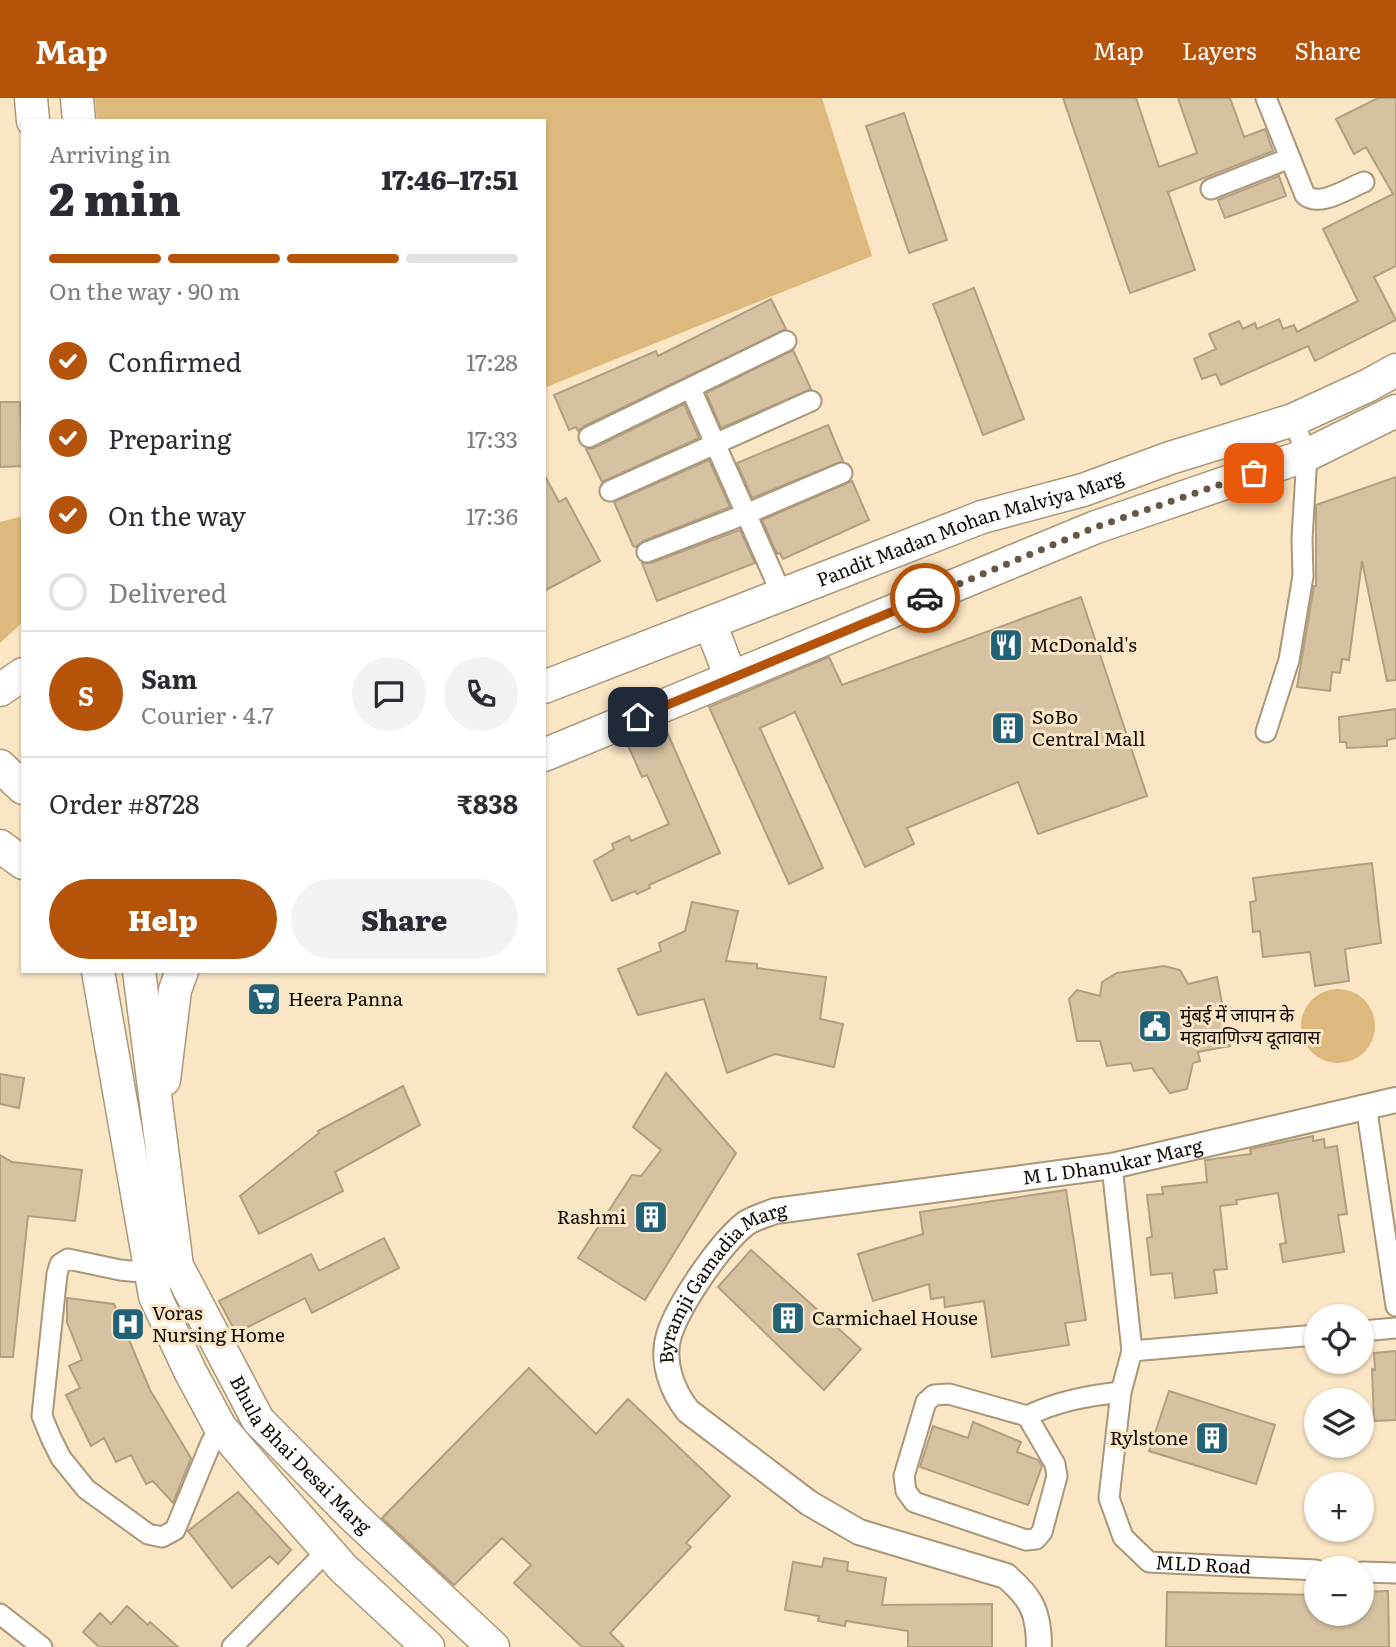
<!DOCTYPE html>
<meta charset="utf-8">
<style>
:root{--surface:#fff;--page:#f2f2f3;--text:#2b2b33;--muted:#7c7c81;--line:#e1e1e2;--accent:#b45309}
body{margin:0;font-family:Literata,"Noto Sans Devanagari",serif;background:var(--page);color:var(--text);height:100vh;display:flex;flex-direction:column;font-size:26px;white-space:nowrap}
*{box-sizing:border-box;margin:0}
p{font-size:23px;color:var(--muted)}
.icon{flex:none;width:38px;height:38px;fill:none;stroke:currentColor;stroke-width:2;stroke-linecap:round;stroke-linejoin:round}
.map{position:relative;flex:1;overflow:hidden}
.panel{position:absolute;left:21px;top:21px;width:525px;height:854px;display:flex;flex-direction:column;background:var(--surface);border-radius:0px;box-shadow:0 2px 5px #0004}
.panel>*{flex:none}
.fabs{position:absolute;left:1304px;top:1206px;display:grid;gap:14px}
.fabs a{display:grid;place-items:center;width:70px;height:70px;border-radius:50%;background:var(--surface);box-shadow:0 2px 5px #0004;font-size:35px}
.pin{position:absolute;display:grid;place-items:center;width:60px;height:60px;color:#fff;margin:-30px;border-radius:14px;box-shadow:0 4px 10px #0006}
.courier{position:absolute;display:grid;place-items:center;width:70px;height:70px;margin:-35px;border:5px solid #b45309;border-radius:50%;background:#fff;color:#222;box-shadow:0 2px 9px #0007}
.overview em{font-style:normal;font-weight:800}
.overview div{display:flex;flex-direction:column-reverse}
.overview{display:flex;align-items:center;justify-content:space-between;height:119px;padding:0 28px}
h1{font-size:46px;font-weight:800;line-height:52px}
.bar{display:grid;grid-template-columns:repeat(4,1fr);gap:10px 7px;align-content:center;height:84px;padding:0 28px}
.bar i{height:9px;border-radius:5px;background:var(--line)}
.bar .active{background:var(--accent)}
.bar p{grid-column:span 4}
.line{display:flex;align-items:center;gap:18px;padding:0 28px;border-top:2px solid var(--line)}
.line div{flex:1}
.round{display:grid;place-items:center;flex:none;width:74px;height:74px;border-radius:37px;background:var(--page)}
ol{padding:0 28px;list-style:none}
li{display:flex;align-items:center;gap:21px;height:77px}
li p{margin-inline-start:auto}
li .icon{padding:7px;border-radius:50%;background:var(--accent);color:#fff;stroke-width:4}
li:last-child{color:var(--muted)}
li i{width:38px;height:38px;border:4px solid var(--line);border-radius:50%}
.cta{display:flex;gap:14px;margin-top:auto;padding:14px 28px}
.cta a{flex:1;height:80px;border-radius:42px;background:var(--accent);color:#fff;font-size:28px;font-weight:800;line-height:80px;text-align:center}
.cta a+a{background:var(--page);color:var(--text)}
header{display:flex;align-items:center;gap:42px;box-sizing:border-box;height:98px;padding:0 35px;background:var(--accent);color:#fff}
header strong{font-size:33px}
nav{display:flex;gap:38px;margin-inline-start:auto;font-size:24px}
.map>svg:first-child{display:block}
.green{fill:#deb97d}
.building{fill:#d6c2a2;stroke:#b29f80;stroke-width:2}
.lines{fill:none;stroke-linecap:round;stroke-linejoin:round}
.minor-casing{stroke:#aa9778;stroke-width:23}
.tertiary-casing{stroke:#aa9778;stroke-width:28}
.primary-casing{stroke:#aa9778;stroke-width:35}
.minor{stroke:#fff;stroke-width:19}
.tertiary{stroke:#fff;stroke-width:24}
.primary{stroke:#fff;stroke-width:32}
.done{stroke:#635746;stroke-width:7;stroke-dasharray:0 12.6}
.route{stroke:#b45309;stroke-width:9}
.labels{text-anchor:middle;stroke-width:6;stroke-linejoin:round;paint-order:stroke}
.street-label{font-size:19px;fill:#110a02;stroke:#fae5c4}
.poi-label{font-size:19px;fill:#110a02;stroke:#fae5c4;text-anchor:start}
</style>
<header>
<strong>Map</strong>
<nav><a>Map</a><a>Layers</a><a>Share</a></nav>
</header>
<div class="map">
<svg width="1396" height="1549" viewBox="0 0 1396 1549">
<rect width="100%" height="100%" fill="#fae5c4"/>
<path class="green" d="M95 0H822L872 158 544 290V23H97Z
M23 418V524L0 545V424Z
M1301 928a37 37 0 1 1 74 0a37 37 0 1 1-74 0Z"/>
<path class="building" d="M1063 0H1136L1159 69 1197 55 1178 0H1230L1244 39 1265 31 1273 53 1168 94 1195 172 1130 195Z
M1378 0H1396V168L1374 179 1396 222 1315 263 1308 248 1221 287 1216 276 1202 281 1194 261 1216 251 1209 236 1239 223 1243 231 1255 225 1257 231 1279 221 1283 231 1294 227 1297 234 1358 203 1323 131 1393 96 1366 49 1354 56 1336 21Z
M904 15 947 142 909 155 866 28Z
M1279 78 1286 98 1225 120 1218 102Z
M974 190 1024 321 983 337 933 206Z
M771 201 786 231 584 328 578 333 576 329 569 332 554 297 656 253 658 258Z
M793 252 811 291 721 330 706 295Z
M0 304H20L23 368 0 369Z
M684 306 699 340 602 384 586 351 594 350Z
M828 327 843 363 752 400 737 365Z
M709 362 730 409 643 443 636 449 633 448 614 404Z
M544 376 559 404 566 400 600 463 544 493Z
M1396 379V582L1387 583 1362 463 1349 562 1342 561 1340 575 1332 574 1330 593 1297 589 1314 488H1316V407Z
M852 383 869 422 783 461 780 455 777 456 762 422Z
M740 432 755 465 657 503 642 465H651Z
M1081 499 1147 698 1038 736 1018 684 907 730 914 746 865 769 795 614 760 630 823 770 789 786 709 609 829 559 842 587Z
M1396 611V640L1387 642V648L1347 650 1346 644H1340L1339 619Z
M664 627 720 755 649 787 650 790 637 796 635 793 612 803 594 763 614 751 612 746 629 738 631 743 669 726 647 677 642 679 626 643Z
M1372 765 1381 845 1345 851 1349 883 1315 888 1310 854 1263 859 1260 833 1253 834 1250 804 1256 803 1253 780Z
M692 804 738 813 726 863 757 866V870L826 879 820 921 843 926 834 969 775 956 727 975 704 901 638 917 618 871 661 853 659 845 685 833Z
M1164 868 1180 872 1188 886 1217 879 1230 948 1198 954 1200 963 1193 965 1187 991 1170 995 1152 970 1134 973 1131 965 1107 968 1100 943H1077L1069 901 1077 892 1100 898 1102 884 1117 875Z
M666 975 736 1055 645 1202 578 1160 632 1077 641 1078 661 1052 633 1029Z
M0 976 24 980 19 1010 0 1006Z
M403 988 420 1027 335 1074 343 1093 259 1136 240 1098 319 1035 318 1033Z
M1313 1038V1043L1324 1041 1325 1050 1337 1048 1347 1116 1338 1117 1344 1154 1283 1164 1280 1146 1286 1145 1278 1095 1236 1102 1237 1106 1220 1108 1227 1171 1214 1172 1217 1195 1175 1200 1172 1175 1151 1177 1147 1140 1152 1139 1147 1097 1163 1096 1162 1089 1207 1084 1205 1062 1251 1056 1250 1051Z
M0 1057 12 1064 82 1072 75 1123 28 1118 13 1259H0Z
M1066 1092 1086 1222 1065 1225 1069 1247 992 1259 984 1203 945 1209 944 1199 931 1201 929 1186 873 1203 858 1156 923 1136 920 1114Z
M384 1140 399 1170 312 1215 305 1200 236 1235 219 1203 311 1156 319 1173Z
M751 1152 861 1251 824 1292 718 1189Z
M67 1200 114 1206 150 1292 191 1360 173 1405 153 1383 146 1386 131 1357 116 1364 104 1340 91 1348 66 1297 80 1290 69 1268 82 1262 67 1224Z
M1396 1253V1322L1374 1323 1372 1271 1375 1272 1374 1255Z
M529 1270 596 1336 628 1301 730 1398 686 1445 691 1449 610 1535 624 1549H582L514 1485 531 1467 502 1440 454 1487 382 1420Z
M1169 1293 1275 1327 1256 1386 1149 1353Z
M973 1324 1021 1344 1017 1354 1038 1362 1042 1368 1028 1407 920 1369 933 1328 968 1340Z
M238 1394 291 1452 278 1466 270 1458 232 1490 188 1433Z
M824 1460 848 1464 847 1473 886 1480 882 1507 992 1506V1549H908V1533L846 1523 845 1528 818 1523 819 1518 785 1512 793 1464 822 1469Z
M1388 1493 1389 1549H1166L1167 1494 1316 1497V1516H1362V1494Z
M127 1508 148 1527 150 1524 178 1549H99L83 1534 100 1515 111 1526Z"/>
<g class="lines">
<g class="minor-casing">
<g id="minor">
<path d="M1266 0 1305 97C1320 110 1348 90 1364 84"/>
<path d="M1211 91 1290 60"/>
<path d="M691 291 782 497"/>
<path d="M589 339 786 243"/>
<path d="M610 393 811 303"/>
<path d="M647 454 746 416 842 375"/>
<path d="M1266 634 1289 562 1303 478 1302 441 1307 357 1293 322"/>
<path d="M1366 1007 1396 1208"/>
<path id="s1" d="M1112 1068 1132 1253 1121 1294 1109 1400 1123 1439 1149 1464 1316 1472"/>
<path d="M151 1175 120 1172 68 1161 60 1166 57 1176 42 1318 51 1340 61 1360 86 1391 148 1436 162 1439 175 1432 211 1345 220 1329"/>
<path d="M1362 1233 1396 1230"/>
<path d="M1132 1253 1316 1237"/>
<path d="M1027 1318 1055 1366 1057 1378 1042 1434 1036 1441 1026 1442 914 1404 906 1393 904 1378 926 1304 934 1297 949 1296 1027 1318C1058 1303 1087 1298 1121 1294"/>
<path d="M1362 1474 1396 1475"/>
<path d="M0 1516 42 1549"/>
<path d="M232 1549 327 1453"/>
</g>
</g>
<g class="tertiary-casing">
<g id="tertiary">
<path id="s2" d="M1039 1549C1039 1515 1032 1500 1006 1478L859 1434 809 1405 688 1313C672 1293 661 1263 669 1237 679 1206 719 1147 745 1126 753 1120 765 1117 775 1113L1112 1068 1396 1002"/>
</g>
</g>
<g class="primary-casing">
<g id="primary">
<path d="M31 0 33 23"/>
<path d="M77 0 79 23"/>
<path d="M710 525 731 580"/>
<path id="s3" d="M544 589 982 419 1083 392 1170 360 1293 322 1369 287 1396 272"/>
<path d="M0 592 23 576"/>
<path d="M544 657 1096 429 1307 357 1396 313"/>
<path d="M0 668 23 690"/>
<path d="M0 748 23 765"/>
<path d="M98 873 155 1198 190 1273 220 1329 268 1385 343 1470 428 1549"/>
<path id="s4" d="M139 873 177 1168 258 1322 354 1419 493 1549"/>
<path d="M164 982 175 892 182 873"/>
</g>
</g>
<use href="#minor" class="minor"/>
<use href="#tertiary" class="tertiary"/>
<use href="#primary" class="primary"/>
</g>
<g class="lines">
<path class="done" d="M925 500 1096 429 1254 375"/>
<path class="route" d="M638 619 925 500"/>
</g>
<defs>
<g id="restaurant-square" transform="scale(1.75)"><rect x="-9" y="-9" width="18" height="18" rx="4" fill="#216277" stroke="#fae5c4"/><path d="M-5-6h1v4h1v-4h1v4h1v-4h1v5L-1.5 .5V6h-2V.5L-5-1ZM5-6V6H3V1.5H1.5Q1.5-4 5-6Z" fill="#fff"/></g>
<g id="building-square" transform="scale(1.75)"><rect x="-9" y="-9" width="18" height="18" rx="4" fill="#216277" stroke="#fae5c4"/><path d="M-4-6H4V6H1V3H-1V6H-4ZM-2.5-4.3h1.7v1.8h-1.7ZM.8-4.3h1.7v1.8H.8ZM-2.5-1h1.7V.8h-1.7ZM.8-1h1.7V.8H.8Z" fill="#fff"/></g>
<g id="supermarket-square" transform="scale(1.75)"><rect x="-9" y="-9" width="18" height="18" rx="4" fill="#216277" stroke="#fae5c4"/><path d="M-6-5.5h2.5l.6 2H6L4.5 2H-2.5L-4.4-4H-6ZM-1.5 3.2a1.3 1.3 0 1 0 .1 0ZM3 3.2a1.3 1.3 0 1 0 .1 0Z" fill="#fff"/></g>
<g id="civic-square" transform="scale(1.75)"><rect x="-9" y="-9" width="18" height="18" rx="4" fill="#216277" stroke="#fae5c4"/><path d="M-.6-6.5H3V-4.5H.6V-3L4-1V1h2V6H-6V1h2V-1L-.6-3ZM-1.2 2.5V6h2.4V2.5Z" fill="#fff"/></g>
<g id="hospital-square" transform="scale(1.75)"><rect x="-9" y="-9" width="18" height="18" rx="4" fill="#216277" stroke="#fae5c4"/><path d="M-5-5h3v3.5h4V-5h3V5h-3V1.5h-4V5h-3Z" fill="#fff"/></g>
</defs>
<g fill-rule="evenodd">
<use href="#restaurant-square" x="1006" y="547"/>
<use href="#building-square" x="1008" y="630"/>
<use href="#supermarket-square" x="264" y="901"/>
<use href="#civic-square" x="1155" y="928"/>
<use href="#building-square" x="651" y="1119"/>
<use href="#building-square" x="788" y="1220"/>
<use href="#hospital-square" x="128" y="1226"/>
<use href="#building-square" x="1212" y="1340"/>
</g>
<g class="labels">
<g class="street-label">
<text dy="7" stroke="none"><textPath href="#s3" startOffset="455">Pandit Madan Mohan Malviya Marg</textPath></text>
<text dy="7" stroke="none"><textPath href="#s2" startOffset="1036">M L Dhanukar Marg</textPath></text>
<text dy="7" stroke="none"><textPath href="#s2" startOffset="602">Byramji Gamadia Marg</textPath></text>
<text dy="7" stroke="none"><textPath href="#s4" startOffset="525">Bhula Bhai Desai Marg</textPath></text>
<text dy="7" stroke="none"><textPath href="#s1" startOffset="467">MLD Road</textPath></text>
</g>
<g class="poi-label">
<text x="1030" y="554">McDonald's</text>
<text x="1032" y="626">SoBo<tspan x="1032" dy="22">Central Mall</tspan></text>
<text x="288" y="908">Heera Panna</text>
<text x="1180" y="924">मुंबई में जापान के<tspan x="1180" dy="22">महावाणिज्य दूतावास</tspan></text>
<text x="626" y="1126" text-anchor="end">Rashmi</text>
<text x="152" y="1222">Voras<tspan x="152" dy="22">Nursing Home</tspan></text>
<text x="812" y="1227">Carmichael House</text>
<text x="1188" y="1347" text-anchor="end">Rylstone</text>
</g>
</g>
</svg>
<div class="fabs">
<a><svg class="icon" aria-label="locate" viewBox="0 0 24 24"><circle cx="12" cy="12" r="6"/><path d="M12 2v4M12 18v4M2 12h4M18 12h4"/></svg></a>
<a><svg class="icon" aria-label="layers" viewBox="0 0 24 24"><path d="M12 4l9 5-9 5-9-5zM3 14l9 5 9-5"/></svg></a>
<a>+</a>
<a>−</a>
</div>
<div class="pin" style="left:1254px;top:375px;background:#ea580c"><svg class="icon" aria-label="bag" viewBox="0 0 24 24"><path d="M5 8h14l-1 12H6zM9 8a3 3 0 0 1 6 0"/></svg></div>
<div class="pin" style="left:638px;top:619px;background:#1f2937"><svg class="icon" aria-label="home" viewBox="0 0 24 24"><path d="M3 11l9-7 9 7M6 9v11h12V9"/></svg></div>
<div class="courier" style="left:925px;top:500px"><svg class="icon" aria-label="car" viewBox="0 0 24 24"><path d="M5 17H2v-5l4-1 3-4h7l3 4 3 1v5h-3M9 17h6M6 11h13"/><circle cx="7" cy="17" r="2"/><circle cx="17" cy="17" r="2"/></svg></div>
<section class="panel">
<div class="overview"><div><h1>2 min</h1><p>Arriving in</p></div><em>17:46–17:51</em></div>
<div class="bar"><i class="active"></i><i class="active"></i><i class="active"></i><i></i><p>On the way · 90 m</p></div>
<ol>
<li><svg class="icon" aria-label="check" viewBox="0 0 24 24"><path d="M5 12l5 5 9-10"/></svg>Confirmed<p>17:28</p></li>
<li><svg class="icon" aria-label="check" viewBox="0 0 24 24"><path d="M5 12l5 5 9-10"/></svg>Preparing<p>17:33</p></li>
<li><svg class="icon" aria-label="check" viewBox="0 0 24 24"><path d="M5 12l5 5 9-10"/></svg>On the way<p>17:36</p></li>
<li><i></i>Delivered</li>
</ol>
<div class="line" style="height:126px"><b class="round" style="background:var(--accent);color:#fff">S</b><div><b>Sam</b><p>Courier · 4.7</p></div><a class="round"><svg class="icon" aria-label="chat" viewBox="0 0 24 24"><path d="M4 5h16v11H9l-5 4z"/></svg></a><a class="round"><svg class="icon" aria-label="phone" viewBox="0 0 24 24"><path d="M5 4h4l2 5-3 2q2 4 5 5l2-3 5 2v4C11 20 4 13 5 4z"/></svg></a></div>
<div class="line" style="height:91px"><div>Order #8728</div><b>₹838</b></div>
<div class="cta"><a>Help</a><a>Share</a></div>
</section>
</div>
